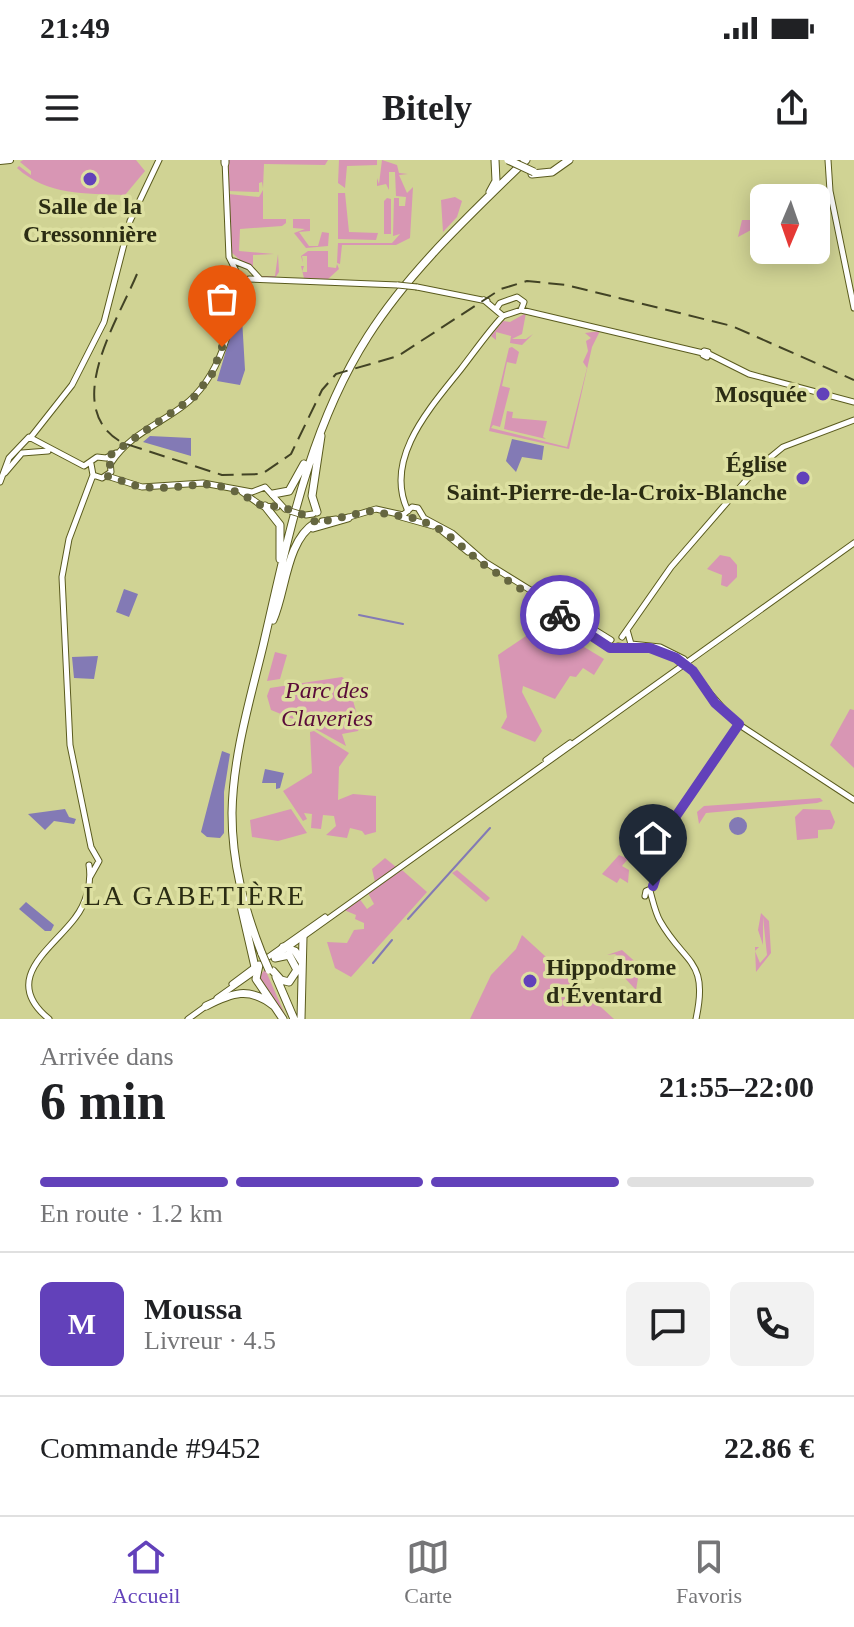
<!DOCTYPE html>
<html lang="fr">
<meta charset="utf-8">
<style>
:root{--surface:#fff;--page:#f2f2f2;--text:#202124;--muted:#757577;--line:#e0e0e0;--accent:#6241ba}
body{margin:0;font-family:Georgia,serif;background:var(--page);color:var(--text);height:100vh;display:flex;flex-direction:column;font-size:30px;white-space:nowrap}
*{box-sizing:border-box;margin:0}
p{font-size:26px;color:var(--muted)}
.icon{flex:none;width:44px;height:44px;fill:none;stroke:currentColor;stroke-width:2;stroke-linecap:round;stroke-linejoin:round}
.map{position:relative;height:859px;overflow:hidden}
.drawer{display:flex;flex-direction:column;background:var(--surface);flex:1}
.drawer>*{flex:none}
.needle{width:52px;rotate:182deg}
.buttons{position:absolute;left:750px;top:24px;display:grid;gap:16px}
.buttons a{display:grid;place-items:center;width:80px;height:80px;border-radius:12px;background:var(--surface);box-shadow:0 4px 20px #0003;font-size:40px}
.pin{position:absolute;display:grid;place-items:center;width:68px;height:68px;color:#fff;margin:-82px -34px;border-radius:50% 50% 50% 0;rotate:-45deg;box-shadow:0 0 8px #0007}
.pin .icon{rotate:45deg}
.courier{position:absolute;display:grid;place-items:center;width:80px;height:80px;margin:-40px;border:6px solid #6241ba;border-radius:50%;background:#fff;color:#222;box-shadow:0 2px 10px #0007}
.overview em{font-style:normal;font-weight:700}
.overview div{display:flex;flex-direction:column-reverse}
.overview{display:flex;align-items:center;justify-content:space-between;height:136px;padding:0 40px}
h1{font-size:52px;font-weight:700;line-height:60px}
.bar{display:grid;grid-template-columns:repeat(4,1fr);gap:12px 8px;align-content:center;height:96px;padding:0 40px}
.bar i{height:10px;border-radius:6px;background:var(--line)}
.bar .on{background:var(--accent)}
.bar p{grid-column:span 4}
.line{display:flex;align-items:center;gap:20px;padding:0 40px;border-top:2px solid var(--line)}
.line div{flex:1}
.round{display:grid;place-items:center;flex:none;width:84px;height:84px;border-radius:12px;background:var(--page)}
.status{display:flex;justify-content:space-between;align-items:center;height:56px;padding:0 40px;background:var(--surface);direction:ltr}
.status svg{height:22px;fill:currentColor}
header{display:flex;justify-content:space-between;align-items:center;height:104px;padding:0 40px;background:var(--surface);font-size:36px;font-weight:700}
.tabs{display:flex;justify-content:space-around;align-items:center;height:112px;border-top:2px solid var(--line);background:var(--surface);font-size:22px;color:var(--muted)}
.tabs a{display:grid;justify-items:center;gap:4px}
.tabs .on{color:var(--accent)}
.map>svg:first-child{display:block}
.green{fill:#d896b4}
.water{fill:#837ab5}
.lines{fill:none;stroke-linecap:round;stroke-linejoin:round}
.stream{stroke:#837ab5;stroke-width:2}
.secondary-casing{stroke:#5a5b1e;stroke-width:7}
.primary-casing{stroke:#5a5b1e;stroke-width:8}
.highway-casing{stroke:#5a5b1e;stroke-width:9}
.secondary{stroke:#fff;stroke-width:5}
.primary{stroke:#fff;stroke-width:6}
.highway{stroke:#fff;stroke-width:7}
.rail{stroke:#424325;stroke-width:2;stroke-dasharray:16 8;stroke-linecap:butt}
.secondary-bridge-casing{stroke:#5a5b1e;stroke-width:7;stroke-linecap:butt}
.highway-bridge-casing{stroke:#5a5b1e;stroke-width:9;stroke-linecap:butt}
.secondary-bridge{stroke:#fff;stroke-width:5}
.highway-bridge{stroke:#fff;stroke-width:7}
.done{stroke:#656640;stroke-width:8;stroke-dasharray:0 14.4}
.route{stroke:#6241ba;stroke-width:10}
.poi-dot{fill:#6241ba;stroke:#dde0a1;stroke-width:3}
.labels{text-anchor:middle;stroke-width:7;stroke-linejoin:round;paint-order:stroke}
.poi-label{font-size:24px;font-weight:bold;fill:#2b2c13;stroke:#dde0a1;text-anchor:end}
.park-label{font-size:24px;font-style:italic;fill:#590a39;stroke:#dde0a1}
.quarter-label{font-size:28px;letter-spacing:2px;fill:#2b2c13;stroke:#dde0a1}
</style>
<div class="status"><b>21:49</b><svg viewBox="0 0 49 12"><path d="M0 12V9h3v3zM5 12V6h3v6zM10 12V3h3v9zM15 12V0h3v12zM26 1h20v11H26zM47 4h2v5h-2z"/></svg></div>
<header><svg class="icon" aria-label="menu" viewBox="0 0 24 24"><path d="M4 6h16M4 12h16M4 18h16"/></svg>Bitely<svg class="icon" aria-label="share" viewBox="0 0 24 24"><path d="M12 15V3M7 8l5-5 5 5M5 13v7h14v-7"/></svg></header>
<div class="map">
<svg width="854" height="859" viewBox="0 0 854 859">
<rect width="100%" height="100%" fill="#d0d394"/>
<path class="green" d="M23 0H136L145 11 125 35C84 33 48 36 17 8L19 6 31 15V11L20 2Z
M227 0H328L325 5 264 4 263 28 262 22 259 23V32L228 31Z
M339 0H377V5L347 6 345 28 338 23Z
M382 0 397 5 399 13 408 14 399 15 407 33 413 27 410 78 396 85H342L340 104 337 103 338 83H392L400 74 393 76 394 38H399V46H405L406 37 396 36 395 12H389V30L386 24 377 26V18L379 24Z
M263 30V59H286V63L282 66 240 69 239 91 274 94 253 95V107L261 116H275L278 94 279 112 275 118 259 117 231 92 228 34 259 37Z
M338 33H345L349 72 378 73 376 80 338 79Z
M455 37 462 41 457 57 443 72 441 40Z
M387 38 391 39V74H384V41Z
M293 59H310V71L299 72 309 86H318L322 72 329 73 328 86 306 88 294 73 305 69 293 68Z
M742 60H764V63L738 77Z
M308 91H328V107L336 108 337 104 339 109 328 119 304 118 301 106H304L302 112H307V96H302L303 103 301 96Z
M526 153 522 174 512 179H526L533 174 522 185 510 183 511 176 496 172V180L491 176 503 161 510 162Z
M600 171 592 187 569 289 489 271 509 188 512 187 519 192 516 204 507 202 502 226 510 228 500 267 493 265 491 268 567 287 587 208 583 202 588 191 586 181 591 178 585 173Z
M507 251 513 252 512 258 547 261 543 277 546 279 504 269Z
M720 395 730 397 737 405V417L727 427 721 425 722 415 707 409Z
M551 467 604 499 594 515 583 508 576 517 570 516 555 539 523 526 522 532 542 571 535 582 501 568 507 557 498 495 526 476Z
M275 492 287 495 280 519 267 521Z
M342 517 348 522 360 566 358 571 342 574 346 586 308 565 271 550 267 536 270 528Z
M850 549 854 550V608L830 585Z
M314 571 349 593 339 607 338 640 353 634 376 636V672L365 675 362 671 350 668 347 678 326 675 336 666 334 656 323 655 321 669 311 668 312 654 304 653 307 659 303 661 283 631 312 613 310 572Z
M820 638 823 641 817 643 706 653 699 664 697 652 704 646Z
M291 649 307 673 278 681 252 677 250 660Z
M803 649 830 650 835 662 832 669 818 670V678L797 680 795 657Z
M619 695 628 699 622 706 629 710 628 723 620 718 617 723 602 714Z
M385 698 396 707 375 722 372 709Z
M402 710 427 732 351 817 335 808 327 782 347 783 354 770 364 769V763L355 759 356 755 344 750 359 738 367 749 374 744 368 733Z
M457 710 490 738 486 742 452 713Z
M761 753 769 761 771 793 756 812 755 787H759L755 791 760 803 767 795 763 757V785L758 770Z
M522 775 614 859H470L491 815 516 789Z
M622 790 640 806 636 830 622 815 629 807 615 794 607 795Z
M265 809 287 859 259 818Z"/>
<path class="water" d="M242 158 245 210 240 225 217 221 235 160Z
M150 276 191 278V296L143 282Z
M512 279 544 286 542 300 522 297 516 312 506 301Z
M124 429 138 434 129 457 116 452Z
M98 496 94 519 74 518 72 497Z
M222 591 230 594 224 632V673L220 678 207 677 201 672Z
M265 609 284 613 280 628 276 629V623H262Z
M65 649 69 657 76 659 74 664 54 661 45 670 28 654Z
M729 666a9 9 0 1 1 18 0a9 9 0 1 1-18 0Z
M26 742 54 765 51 771H45L19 749Z"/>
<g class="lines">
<path class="stream" d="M359 455 403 464
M408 759 490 668
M373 803 392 780"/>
<g class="secondary-casing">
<path id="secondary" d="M828 0 830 31 854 148
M234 101 249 107 260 119
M249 119 398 125
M417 127 487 141
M484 140 503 156 521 150 524 142 517 137 500 143 496 149
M521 150 703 193
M704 191 708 192 707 197 703 195Z
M709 194 749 214 854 242
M31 277 72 225 104 162 130 61 159 0
M111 303C129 275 158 265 183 246 221 218 233 162 240 119L229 97 225 0
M91 304 93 315 102 318 111 312 110 301
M5 313 22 293 48 291
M107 316 142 327 203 323 252 332 265 327 285 349
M0 322 9 298 29 277 84 306 97 297 106 298 116 293
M242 332 262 346 277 347
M408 351C383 299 430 248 461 209 475 191 488 172 503 156
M306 355 313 354
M401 357 433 366
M346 358 376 349 403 355 412 347 418 348 424 358 452 373 485 402 611 480
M322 361 336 359
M442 371 468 392
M552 450 581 468
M627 470 631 484 660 487 684 499 709 532
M589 473 607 485
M622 477 671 407 756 309 783 287 854 260
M618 486 633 488
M707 530 735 562 854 640
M546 600 570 583
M90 717 99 701 91 687 70 585 62 417 69 379 93 315
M650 731C653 741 655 752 660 761 685 805 709 799 696 859
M645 736 646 731 653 728 674 659 739 564
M276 796 854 383
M264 800 325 757
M232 824 256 806
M217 838 258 809
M49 859C0 819 52 789 75 758 86 744 92 723 89 705
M188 859 206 846"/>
</g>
<g class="primary-casing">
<path id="primary" d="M0 1 10 0"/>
</g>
<g class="highway-casing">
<path id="highway" d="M225 3V0
M532 14 552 12 569 0
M490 32 496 21 495 0
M273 334 289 331 304 304
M265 346 280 365V399
M317 352 312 336 321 276
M313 368 348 358
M273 460C286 431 286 381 315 363
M241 746 255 807
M283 787 295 791 302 802
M262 794C244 748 232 703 232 653 233 596 250 540 263 486 288 379 308 270 368 176 410 110 470 55 526 0
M259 805 256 819 283 859
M273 811 281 820 289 822 297 810 289 795 275 798
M276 817 294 859
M206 846C232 833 249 826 274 846
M301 859 303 777"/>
</g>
<use href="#secondary" class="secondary"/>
<use href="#primary" class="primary"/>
<use href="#highway" class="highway"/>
<path class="rail" d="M137 114C117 162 60 249 123 283L222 315 262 314 291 294 322 230 336 214 398 196 501 129 527 121 566 125 732 166 854 220"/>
<g class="secondary-bridge-casing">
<path id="secondary-bridge" d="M398 125 417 127
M290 351 303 355"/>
</g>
<g class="highway-bridge-casing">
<path id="highway-bridge" d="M508 0 534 12
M262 794 269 810"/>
</g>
<use href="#secondary-bridge" class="secondary-bridge"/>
<use href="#highway-bridge" class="highway-bridge"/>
</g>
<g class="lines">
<path class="done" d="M222 187 212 214 194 237 106 298 112 308 107 316C119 318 130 326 143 327 202 332 203 309 262 346 279 344 304 353 317 363L369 351 418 359 443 371 483 404 560 455"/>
<path class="route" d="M560 455 610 488H650L676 498 693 511 715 543 739 564 674 659 653 726"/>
</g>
<g class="poi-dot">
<circle cx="90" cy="19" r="8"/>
<circle cx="823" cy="234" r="8"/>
<circle cx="803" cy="318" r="8"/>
<circle cx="530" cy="821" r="8"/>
</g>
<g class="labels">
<g class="poi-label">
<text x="90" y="54" text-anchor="middle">Salle de la<tspan x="90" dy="28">Cressonnière</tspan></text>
<text x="807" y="242">Mosquée</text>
<text x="787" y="312">Église<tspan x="787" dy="28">Saint-Pierre-de-la-Croix-Blanche</tspan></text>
<text x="546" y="815" text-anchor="start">Hippodrome<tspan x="546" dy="28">d'Éventard</tspan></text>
</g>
<g class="park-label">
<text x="327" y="538">Parc des<tspan x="327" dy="28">Claveries</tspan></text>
</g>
<g class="quarter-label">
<text x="195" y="745">LA GABETIÈRE</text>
</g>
</g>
</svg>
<div class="buttons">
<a><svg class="needle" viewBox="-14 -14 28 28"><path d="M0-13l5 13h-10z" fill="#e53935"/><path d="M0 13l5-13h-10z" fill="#757577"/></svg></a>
</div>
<div class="pin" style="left:222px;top:187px;background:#ea580c"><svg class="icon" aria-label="bag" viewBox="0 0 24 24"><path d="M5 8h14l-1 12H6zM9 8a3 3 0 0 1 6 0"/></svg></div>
<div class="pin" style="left:653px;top:726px;background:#1f2937"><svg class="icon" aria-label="home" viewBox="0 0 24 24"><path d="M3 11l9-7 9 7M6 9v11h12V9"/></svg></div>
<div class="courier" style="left:560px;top:455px"><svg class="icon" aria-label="bike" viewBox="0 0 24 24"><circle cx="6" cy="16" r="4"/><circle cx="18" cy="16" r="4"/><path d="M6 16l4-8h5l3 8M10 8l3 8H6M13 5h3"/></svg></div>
</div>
<section class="drawer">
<div class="overview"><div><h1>6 min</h1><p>Arrivée dans</p></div><em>21:55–22:00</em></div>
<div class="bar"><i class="on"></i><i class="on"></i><i class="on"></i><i></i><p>En route · 1.2 km</p></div>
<div class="line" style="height:144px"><b class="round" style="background:var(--accent);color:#fff">M</b><div><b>Moussa</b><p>Livreur · 4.5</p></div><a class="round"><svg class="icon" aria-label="chat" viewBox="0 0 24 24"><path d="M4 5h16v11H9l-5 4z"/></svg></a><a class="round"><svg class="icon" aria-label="phone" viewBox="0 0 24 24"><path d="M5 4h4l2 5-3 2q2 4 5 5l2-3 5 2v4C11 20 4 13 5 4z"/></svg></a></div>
<div class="line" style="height:104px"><div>Commande #9452</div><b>22.86 €</b></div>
</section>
<nav class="tabs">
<a class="on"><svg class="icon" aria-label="home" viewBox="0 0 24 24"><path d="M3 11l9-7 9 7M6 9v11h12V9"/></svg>Accueil</a>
<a><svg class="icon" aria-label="map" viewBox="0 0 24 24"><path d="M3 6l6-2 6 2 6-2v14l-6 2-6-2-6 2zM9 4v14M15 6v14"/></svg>Carte</a>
<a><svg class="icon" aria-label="saved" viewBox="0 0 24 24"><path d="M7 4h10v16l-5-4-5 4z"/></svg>Favoris</a>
</nav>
